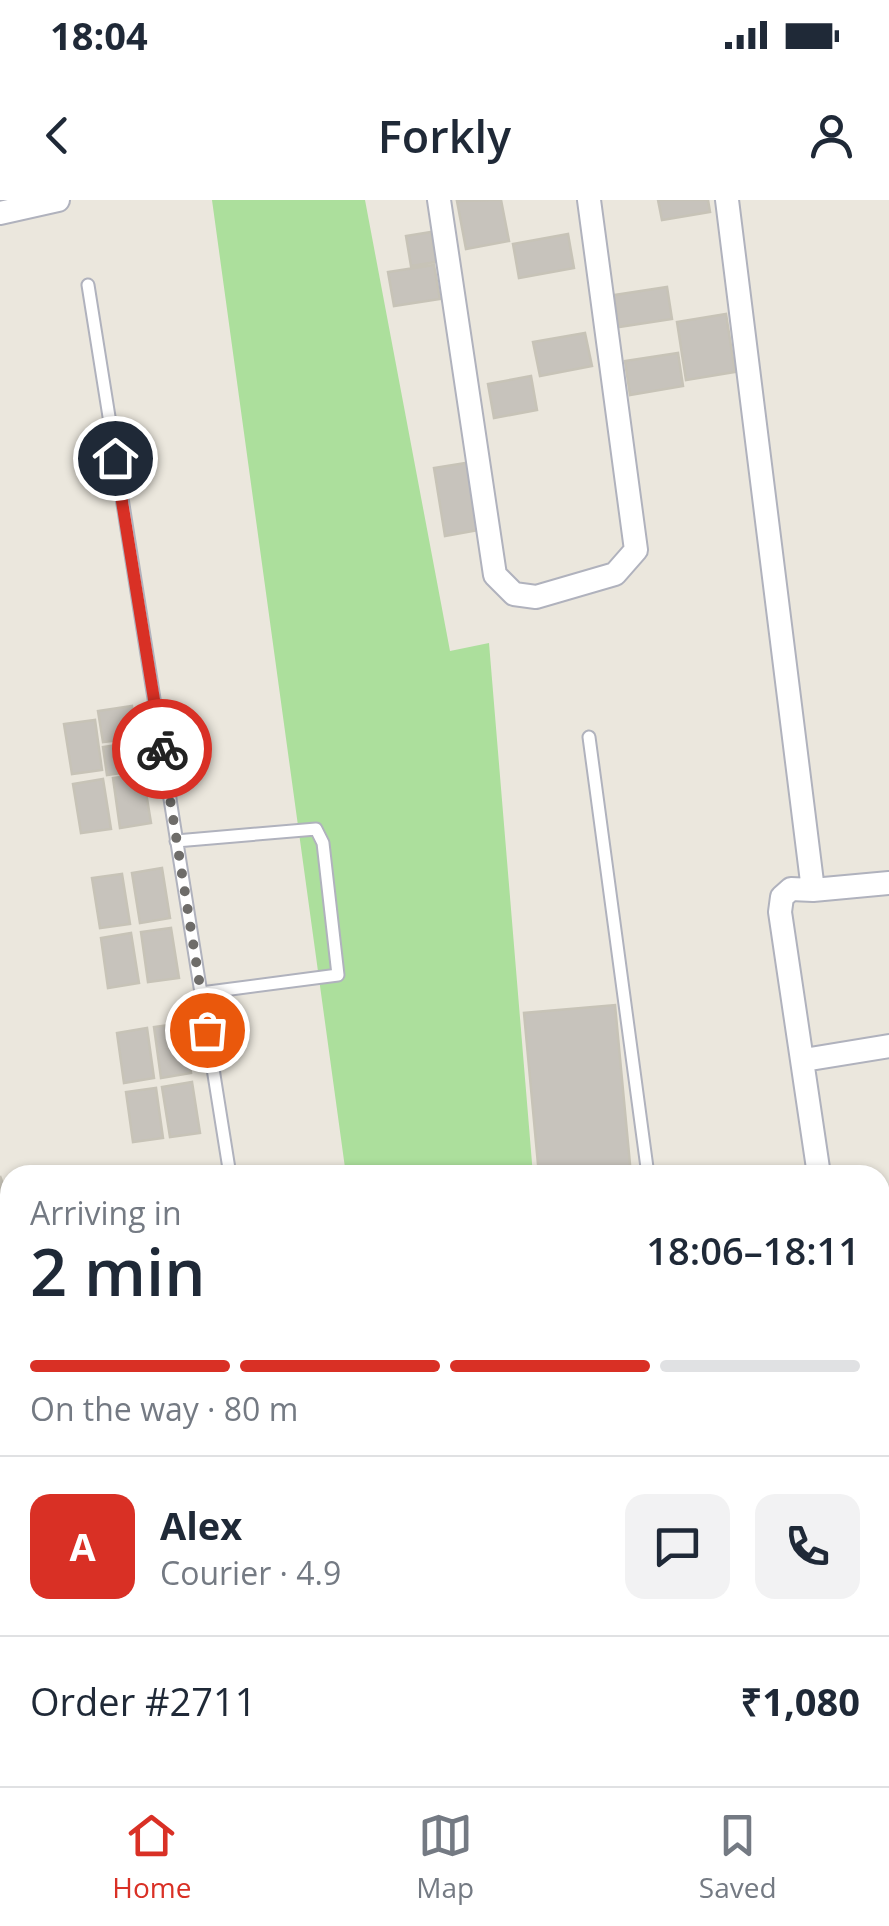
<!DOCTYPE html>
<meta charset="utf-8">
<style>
:root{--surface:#fff;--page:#f2f2f3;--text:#1f2937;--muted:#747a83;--line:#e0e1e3;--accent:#d93025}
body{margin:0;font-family:"Open Sans",sans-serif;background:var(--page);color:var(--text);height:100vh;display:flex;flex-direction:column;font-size:38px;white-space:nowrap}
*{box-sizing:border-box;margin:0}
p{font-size:32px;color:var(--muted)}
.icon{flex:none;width:55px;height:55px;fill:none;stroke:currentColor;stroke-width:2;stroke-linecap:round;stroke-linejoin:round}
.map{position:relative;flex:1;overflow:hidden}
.sheet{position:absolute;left:0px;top:965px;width:890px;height:622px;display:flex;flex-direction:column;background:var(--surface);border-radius:30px 30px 0 0;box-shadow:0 2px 8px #0004}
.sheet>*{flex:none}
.pin{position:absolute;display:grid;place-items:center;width:85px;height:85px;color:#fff;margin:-42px;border:5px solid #fff;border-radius:50%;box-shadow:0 2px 10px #0007}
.courier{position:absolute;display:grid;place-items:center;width:100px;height:100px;margin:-50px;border:8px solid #d93025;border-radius:50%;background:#fff;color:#222;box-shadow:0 2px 12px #0007}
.headline em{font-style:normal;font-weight:600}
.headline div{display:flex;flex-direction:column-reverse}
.headline{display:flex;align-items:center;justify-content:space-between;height:170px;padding:0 30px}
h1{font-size:65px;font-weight:600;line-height:75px}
.bar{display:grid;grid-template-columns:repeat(4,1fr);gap:15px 10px;align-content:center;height:120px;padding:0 30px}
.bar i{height:12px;border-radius:8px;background:var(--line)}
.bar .selected{background:var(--accent)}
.bar p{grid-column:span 4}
.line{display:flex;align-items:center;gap:25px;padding:0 30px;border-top:2px solid var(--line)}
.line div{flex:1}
.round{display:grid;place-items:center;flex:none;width:105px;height:105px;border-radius:20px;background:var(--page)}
.status{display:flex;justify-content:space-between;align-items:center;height:70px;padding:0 50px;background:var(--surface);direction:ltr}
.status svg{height:28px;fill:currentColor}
header{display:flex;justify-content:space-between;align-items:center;height:130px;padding:0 30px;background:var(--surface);font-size:45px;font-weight:600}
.tabs{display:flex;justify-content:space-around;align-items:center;height:140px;border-top:2px solid var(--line);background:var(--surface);font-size:28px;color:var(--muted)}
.tabs a{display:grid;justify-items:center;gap:5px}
.tabs .selected{color:var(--accent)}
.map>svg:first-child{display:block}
.green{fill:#acdf9c}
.building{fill:#c7c3bc;stroke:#c7c3b7;stroke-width:2.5}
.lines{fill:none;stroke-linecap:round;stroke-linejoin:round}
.service-casing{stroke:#b0b2bd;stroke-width:15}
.minor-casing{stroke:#b0b2bd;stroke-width:26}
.tertiary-casing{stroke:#b0b2bd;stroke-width:31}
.service{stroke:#fff;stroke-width:11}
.minor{stroke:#fff;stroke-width:22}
.tertiary{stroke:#fff;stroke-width:28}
.done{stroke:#6e6c69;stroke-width:10;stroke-dasharray:0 18}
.route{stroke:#d93025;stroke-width:12}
</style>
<div class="status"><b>18:04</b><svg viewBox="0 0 49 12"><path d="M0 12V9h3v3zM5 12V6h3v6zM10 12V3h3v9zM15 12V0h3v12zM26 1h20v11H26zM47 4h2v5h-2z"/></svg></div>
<header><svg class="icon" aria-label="back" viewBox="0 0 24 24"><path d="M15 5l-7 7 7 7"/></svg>Forkly<svg class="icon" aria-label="person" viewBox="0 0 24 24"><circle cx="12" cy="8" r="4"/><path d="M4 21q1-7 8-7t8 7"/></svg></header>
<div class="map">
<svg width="889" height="1586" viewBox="0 0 889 1586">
<rect width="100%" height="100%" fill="#ebe7dd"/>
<path class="green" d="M212 0H365L450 451 489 443 533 975H346Z"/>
<path class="building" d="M501 0 509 41 466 49 457 1Z
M658 0H708L710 12 662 20Z
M431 32 436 62 411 66 406 36Z
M568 34 574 68 519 78 513 44Z
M434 65 440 99 394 106 388 72Z
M667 87 672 119 619 127 614 95Z
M726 114 735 172 686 180 677 122Z
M585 133 592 166 540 176 533 142Z
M678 153 683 186 630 195 625 161Z
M531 176 537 210 494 218 488 184Z
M472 262 484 329 445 336 434 268Z
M132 506 137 538 103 542 98 511Z
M95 520 102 570 72 574 64 524Z
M138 542 142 570 107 575 103 547Z
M143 574 151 623 120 628 113 578Z
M103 579 111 629 81 633 73 584Z
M162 668 170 718 140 723 132 673Z
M122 674 130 724 100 728 92 678Z
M171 728 179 778 148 782 141 732Z
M131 733 139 783 108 788 101 738Z
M615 805 631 975H539L524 813Z
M184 823 191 873 161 878 154 827Z
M147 828 154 878 124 883 117 833Z
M192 882 200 933 170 937 162 887Z
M156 888 163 938 133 942 126 892Z
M0 976 10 1003V1111L0 1115Z
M0 1441 10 1464 0 1471Z
M377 1578H419L422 1586H380Z
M422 1578H454L457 1586H425Z
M457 1578H489L490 1580 460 1586Z
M510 1578H527L530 1586H492Z
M561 1578H597L600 1586H564Z"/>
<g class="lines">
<g class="service-casing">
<path id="service" d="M88 85 230 975
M589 537 648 975
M176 641 316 629 323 643 338 775 201 793"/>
</g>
<g class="minor-casing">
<path id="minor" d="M439 0 495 375 514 394 536 397 615 374 636 350 589 0
M727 0 813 690 889 683
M0 13 58 0
M813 690 791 689 782 697 780 712 819 975
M804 860 889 846
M880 1020 889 1019
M0 1245 10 1243
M0 1388 10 1383
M361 1578 364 1586
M656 1578 659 1586"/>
</g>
<g class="tertiary-casing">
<path id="tertiary" d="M0 1300 10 1329
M90 1578 93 1586"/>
</g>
<use href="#service" class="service"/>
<use href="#minor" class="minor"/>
<use href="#tertiary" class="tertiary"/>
</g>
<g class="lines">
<path class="done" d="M162 549 207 830"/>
<path class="route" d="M115 258 162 549"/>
</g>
</svg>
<div class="pin" style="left:207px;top:830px;background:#ea580c"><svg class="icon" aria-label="bag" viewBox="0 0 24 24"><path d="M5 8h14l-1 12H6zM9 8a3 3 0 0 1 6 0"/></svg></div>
<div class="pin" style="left:115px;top:258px;background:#1f2937"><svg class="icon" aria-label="home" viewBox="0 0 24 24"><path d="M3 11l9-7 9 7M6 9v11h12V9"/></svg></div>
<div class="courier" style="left:162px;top:549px"><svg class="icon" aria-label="bike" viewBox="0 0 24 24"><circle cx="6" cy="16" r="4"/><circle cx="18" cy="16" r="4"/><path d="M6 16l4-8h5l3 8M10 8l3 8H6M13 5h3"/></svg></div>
<section class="sheet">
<div class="headline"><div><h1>2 min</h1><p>Arriving in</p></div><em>18:06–18:11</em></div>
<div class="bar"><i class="selected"></i><i class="selected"></i><i class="selected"></i><i></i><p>On the way · 80 m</p></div>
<div class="line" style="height:180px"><b class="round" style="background:var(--accent);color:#fff">A</b><div><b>Alex</b><p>Courier · 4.9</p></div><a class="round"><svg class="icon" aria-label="chat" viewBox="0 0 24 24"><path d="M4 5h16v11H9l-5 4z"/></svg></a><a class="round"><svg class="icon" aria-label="phone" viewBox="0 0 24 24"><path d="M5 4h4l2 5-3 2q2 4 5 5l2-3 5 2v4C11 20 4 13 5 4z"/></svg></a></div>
<div class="line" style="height:130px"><div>Order #2711</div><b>₹1,080</b></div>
</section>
</div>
<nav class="tabs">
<a class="selected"><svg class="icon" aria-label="home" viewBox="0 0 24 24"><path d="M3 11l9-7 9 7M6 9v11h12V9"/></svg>Home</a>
<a><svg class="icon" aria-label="map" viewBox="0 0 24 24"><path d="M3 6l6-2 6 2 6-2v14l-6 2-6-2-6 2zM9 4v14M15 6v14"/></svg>Map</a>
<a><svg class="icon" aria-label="saved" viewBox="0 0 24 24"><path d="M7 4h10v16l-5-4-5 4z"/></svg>Saved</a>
</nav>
